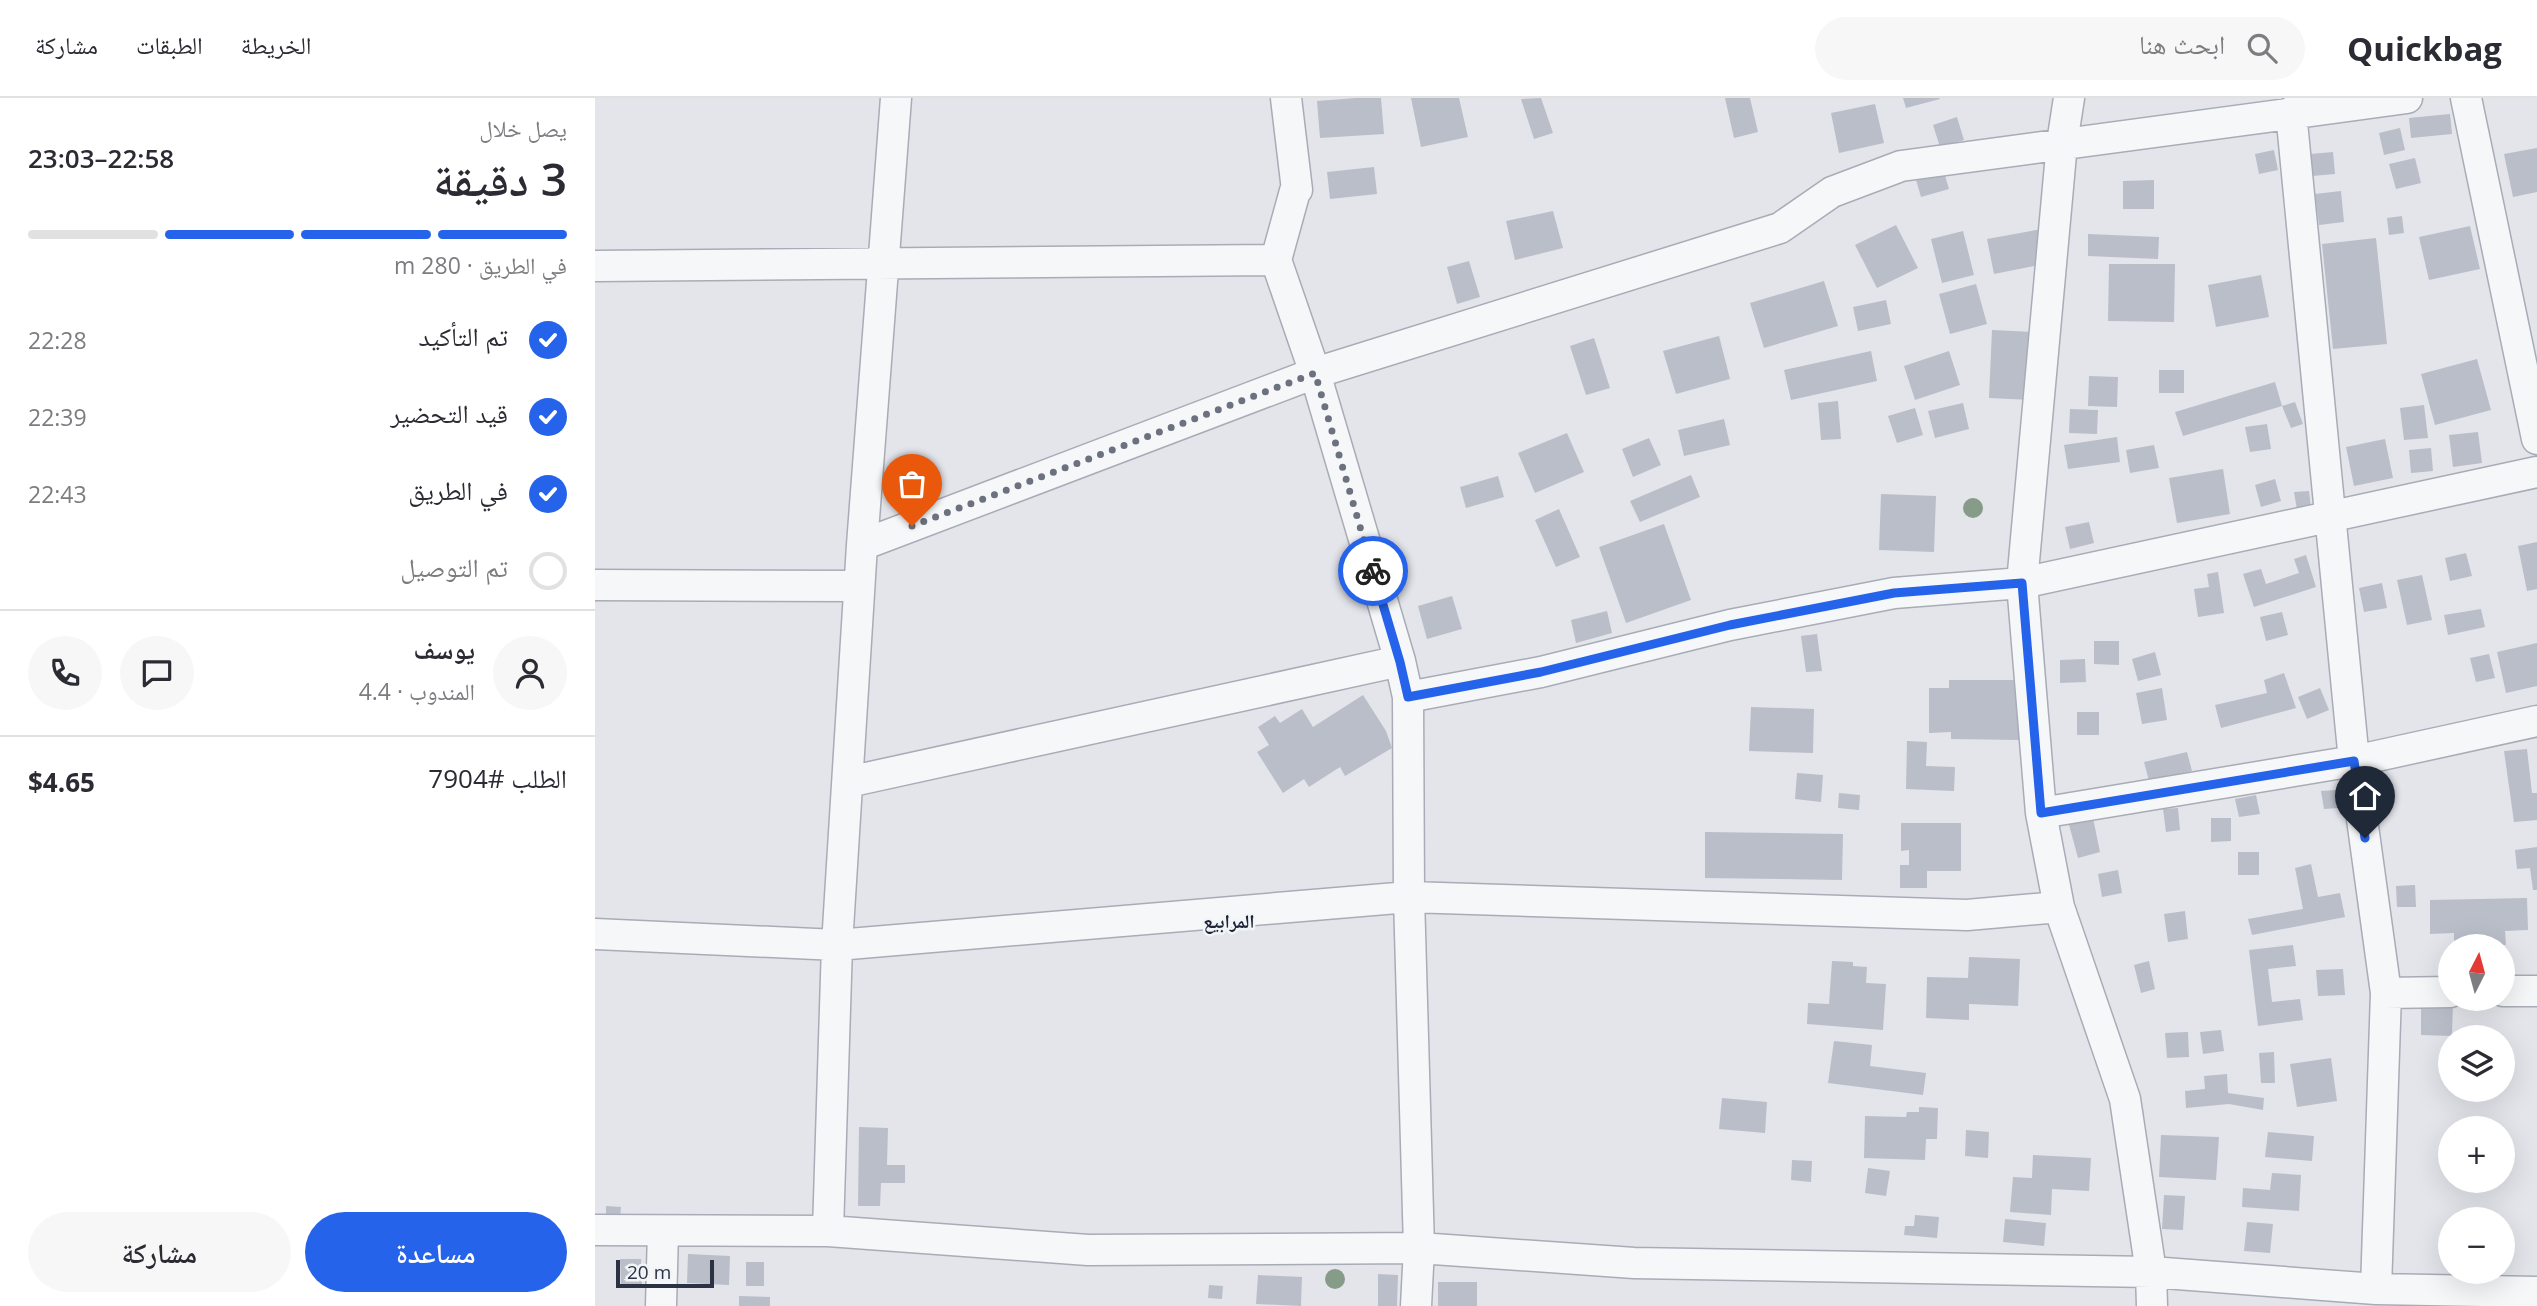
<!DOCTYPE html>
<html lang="ar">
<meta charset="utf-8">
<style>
:root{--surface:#fff;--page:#f7f7f7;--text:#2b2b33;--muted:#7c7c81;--line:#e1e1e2;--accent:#2563eb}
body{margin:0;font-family:"Open Sans","Noto Naskh Arabic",sans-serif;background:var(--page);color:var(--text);direction:rtl;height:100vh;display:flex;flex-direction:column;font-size:26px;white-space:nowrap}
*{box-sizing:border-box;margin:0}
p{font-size:23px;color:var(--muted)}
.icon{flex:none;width:38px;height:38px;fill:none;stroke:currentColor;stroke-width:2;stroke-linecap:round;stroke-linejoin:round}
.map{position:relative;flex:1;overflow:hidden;direction:ltr}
.drawer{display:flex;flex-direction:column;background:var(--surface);width:595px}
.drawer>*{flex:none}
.needle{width:46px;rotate:6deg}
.buttons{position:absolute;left:1843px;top:836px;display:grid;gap:14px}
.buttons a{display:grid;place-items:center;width:77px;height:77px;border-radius:50%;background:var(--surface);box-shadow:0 7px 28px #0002;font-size:35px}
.scale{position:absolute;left:21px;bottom:18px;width:98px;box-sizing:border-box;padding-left:7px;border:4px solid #2a3244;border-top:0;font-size:19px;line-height:24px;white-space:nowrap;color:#2a3244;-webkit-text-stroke:5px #f2f5f8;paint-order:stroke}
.pin{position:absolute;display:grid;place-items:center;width:60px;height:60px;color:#fff;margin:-72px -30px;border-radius:50% 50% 50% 0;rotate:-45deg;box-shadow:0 0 7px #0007}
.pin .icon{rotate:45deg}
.courier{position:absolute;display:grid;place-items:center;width:70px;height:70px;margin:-35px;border:5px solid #2563eb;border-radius:50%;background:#fff;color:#222;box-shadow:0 2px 9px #0007}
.summary em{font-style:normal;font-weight:600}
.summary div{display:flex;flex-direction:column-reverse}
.summary{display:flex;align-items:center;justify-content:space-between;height:119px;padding:0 28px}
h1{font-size:46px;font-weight:600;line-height:52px}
.bar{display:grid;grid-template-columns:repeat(4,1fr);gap:10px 7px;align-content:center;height:84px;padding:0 28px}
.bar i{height:9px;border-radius:5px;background:var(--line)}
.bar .selected{background:var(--accent)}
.bar p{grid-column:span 4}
.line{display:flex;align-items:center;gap:18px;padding:0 28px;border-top:2px solid var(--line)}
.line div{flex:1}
.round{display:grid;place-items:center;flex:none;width:74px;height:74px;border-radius:37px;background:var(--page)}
ol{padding:0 28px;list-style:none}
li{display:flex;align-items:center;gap:21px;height:77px}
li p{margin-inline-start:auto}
li .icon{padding:7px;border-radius:50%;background:var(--accent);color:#fff;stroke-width:4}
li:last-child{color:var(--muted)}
li i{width:38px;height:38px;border:4px solid var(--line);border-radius:50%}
.cta{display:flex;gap:14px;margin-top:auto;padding:14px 28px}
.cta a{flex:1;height:80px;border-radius:42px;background:var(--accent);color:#fff;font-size:28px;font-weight:600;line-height:80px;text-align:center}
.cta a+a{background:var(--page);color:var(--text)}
header{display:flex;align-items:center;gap:42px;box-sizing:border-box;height:98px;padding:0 35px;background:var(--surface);border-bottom:2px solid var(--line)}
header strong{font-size:33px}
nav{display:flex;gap:38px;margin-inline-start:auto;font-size:24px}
.search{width:490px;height:63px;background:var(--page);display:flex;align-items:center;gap:18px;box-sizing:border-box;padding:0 24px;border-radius:38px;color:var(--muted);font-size:26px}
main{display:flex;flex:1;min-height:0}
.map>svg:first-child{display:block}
.building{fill:#babec9}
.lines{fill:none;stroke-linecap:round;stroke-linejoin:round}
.minor-casing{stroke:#a8acb6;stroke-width:33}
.minor{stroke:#f6f7f9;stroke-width:30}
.tree{fill:#879c88}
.done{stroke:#6b717e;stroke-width:7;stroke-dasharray:0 12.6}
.route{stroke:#2563eb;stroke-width:9}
.labels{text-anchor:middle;stroke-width:5;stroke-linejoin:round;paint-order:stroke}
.neighbourhood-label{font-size:19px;font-weight:bold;fill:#1c2335;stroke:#f2f5f8}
</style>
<header>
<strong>Quickbag</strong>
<div class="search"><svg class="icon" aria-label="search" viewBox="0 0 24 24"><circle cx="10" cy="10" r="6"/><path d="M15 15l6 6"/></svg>ابحث هنا</div>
<nav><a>الخريطة</a><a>الطبقات</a><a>مشاركة</a></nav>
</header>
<main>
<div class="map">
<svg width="1942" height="1208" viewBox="0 0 1942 1208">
<rect width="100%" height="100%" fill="#e3e5eb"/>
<path class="building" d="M761 0H786L789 36 725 40 722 3Z
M816 0H864L873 39 826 49Z
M946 0 958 35 939 41 926 1Z
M1130 0H1155L1163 34 1139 40Z
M1308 0H1344L1345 1 1311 10Z
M1280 6 1289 45 1244 55 1236 15Z
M1855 16 1857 36 1816 40 1814 20Z
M1362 19 1369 42 1345 49 1338 27Z
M1805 30 1810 52 1789 57 1784 35Z
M1942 50V94L1918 99 1909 56Z
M1679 52 1683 72 1664 76 1660 56Z
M1738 54 1740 76 1717 78 1715 56Z
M1820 60 1826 85 1801 91 1794 66Z
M779 69 782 96 735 101 732 74Z
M1349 74 1354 91 1326 99 1321 82Z
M1559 82V111H1528V83Z
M1746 93 1749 124 1724 127 1720 96Z
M958 113 968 150 920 162 911 123Z
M1807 118 1809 135 1794 137 1792 120Z
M1301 127 1323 170 1282 190 1260 147Z
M1875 128 1885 171 1834 182 1824 139Z
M1447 131 1454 165 1399 176 1392 141Z
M1368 133 1379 177 1347 185 1336 141Z
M1493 136 1564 139 1563 161 1493 158Z
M1781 140 1792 246 1738 251 1727 146Z
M874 163 885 199 862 206 852 169Z
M1514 166H1580L1579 224 1513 223Z
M1666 177 1674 219 1621 229 1613 187Z
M1229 183 1243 228 1169 250 1155 205Z
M1381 186 1392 226 1355 236 1344 196Z
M1291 202 1296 226 1263 233 1258 209Z
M1397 232 1440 234 1436 302 1394 300Z
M1124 238 1135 281 1081 296 1068 253Z
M999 240 1015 290 991 297 975 248Z
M1276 253 1282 283 1196 302 1189 272Z
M1354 253 1365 287 1320 302 1309 268Z
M1882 261 1896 312 1840 327 1826 276Z
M1564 272H1589V295H1564Z
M1494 278 1523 279 1522 309 1493 308Z
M1680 284 1687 308 1588 338 1580 314Z
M1243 303 1246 341 1226 342 1223 305Z
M1700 304 1708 326 1696 330 1687 308Z
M1368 305 1374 331 1340 340 1333 313Z
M1829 307 1833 340 1809 342 1805 310Z
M1320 310 1328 337 1302 345 1293 318Z
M1475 311 1503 312 1502 336 1474 335Z
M1129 321 1135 347 1089 358 1083 332Z
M1672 326 1676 351 1655 354 1650 329Z
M1883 334 1887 365 1858 369 1854 337Z
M972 335 989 374 940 395 923 355Z
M1522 339 1525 364 1473 371 1469 347Z
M1054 340 1066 367 1038 379 1027 351Z
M1790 341 1798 380 1759 388 1751 349Z
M1559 347 1564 370 1535 375 1531 352Z
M1836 350 1838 373 1816 375 1814 352Z
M1628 371 1635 416 1582 425 1574 380Z
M1096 377 1105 399 1045 424 1035 403Z
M903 378 909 399 871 410 865 389Z
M1680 381 1686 403 1666 409 1660 387Z
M1714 393 1716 410 1702 412 1699 394Z
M1286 396 1341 398 1339 454 1284 452Z
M964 411 985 459 961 469 940 422Z
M1494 424 1499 445 1475 451 1470 429Z
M1069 426 1096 502 1031 525 1004 449Z
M1942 444V491L1932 493 1923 448Z
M1871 455 1877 478 1855 483 1850 460Z
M1711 457 1721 489 1659 509 1648 476 1666 471 1671 486 1704 475 1699 461Z
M1623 474 1629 515 1603 519 1599 491 1614 489 1612 476Z
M1827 477 1837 522 1812 527 1802 482Z
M1787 485 1792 510 1769 514 1764 490Z
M857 498 867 531 832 541 823 508Z
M1886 511 1890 529 1853 537 1849 517Z
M1012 513 1017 535 981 545 976 522Z
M1687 514 1693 537 1671 543 1665 519Z
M1222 536 1227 573 1211 574 1206 538Z
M1499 543H1524V567L1499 566Z
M1942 545V588L1911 595 1902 554Z
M1560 554 1566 577 1543 583 1537 561Z
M1894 556 1900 580 1881 584 1875 560Z
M1490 561 1491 584 1465 585V562Z
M1689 575 1701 610 1626 630 1620 607 1672 595 1669 582Z
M1354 582H1425V642L1356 641V634L1334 635V590H1354Z
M1567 590 1572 622 1547 626 1541 595Z
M1725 590 1734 612 1712 621 1703 599Z
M768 597 791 633 797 650 750 678 745 669 714 689 709 681 688 695 662 654 674 647 663 629 680 618 685 625 707 611 718 629Z
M1156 609 1219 611 1218 655 1154 653Z
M1482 614H1504V637H1482Z
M1312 643 1332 644 1331 668 1360 669 1359 693 1311 691Z
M1932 651 1937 695H1942V722L1919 724 1909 653Z
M1592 654 1597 673 1554 683 1549 664Z
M1202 675 1228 677 1226 704 1200 701Z
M1741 692 1743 710 1729 711 1726 693Z
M1244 695 1265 697 1264 712 1243 710Z
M1661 697 1665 716 1644 719 1640 701Z
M1583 710 1585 732 1571 734 1568 711Z
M1498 720 1505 754 1483 760 1473 723Z
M1616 720H1636V743L1616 744Z
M1306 725H1366V773H1332V790H1305V767H1314V752L1306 753Z
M1110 734 1248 736 1247 782 1110 780Z
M1942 749V792H1938L1935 770 1922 771 1920 752Z
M1643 754H1664V777H1643Z
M1716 766 1723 799 1745 795 1750 819 1657 837 1653 821 1708 811 1700 770Z
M1523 772 1527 795 1507 799 1503 776Z
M1820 787 1821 809H1802L1801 788Z
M1932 800 1933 832 1910 833 1911 847 1859 848V835L1835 836V802Z
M1590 813 1593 841 1573 844 1569 816Z
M1698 847 1701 868 1673 871 1677 904 1705 901 1708 922 1663 928 1654 852Z
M1374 859 1425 861 1423 908 1374 906V922L1331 920 1332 879 1373 880Z
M1237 863 1258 864V868L1272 869 1271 885 1291 886 1288 932 1212 926 1213 905 1234 906Z
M1554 863 1560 891 1546 895 1539 867Z
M1748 871 1750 897 1723 898 1721 872Z
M1826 904 1858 905 1857 938 1826 937Z
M1626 932 1629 953 1608 956 1605 934Z
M1593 934 1594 959 1572 960 1570 935Z
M1239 943 1277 947 1275 968 1331 975 1328 997 1233 985Z
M1679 954 1680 985H1666L1664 955Z
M1736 960 1742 1003 1702 1009 1695 966Z
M1632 976 1633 995 1669 1000 1668 1012 1634 1006 1591 1010 1590 993 1610 991 1609 978Z
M1127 1000 1172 1004 1170 1035 1124 1031Z
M1324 1009 1343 1010 1342 1041H1331L1330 1062 1269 1060 1270 1018 1311 1019 1312 1014H1324Z
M264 1029 293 1030 292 1067H310V1085H286L285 1108H263Z
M1371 1032 1394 1034 1393 1060 1370 1058Z
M1673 1034 1719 1038 1717 1063 1670 1059Z
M1566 1037 1624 1039 1621 1082 1564 1079Z
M1438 1057 1496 1060 1494 1093 1457 1091 1456 1117 1415 1114 1418 1079 1437 1080Z
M1197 1062 1217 1063 1216 1084 1196 1082Z
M1273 1070 1295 1073 1291 1098 1270 1095Z
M1677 1075 1706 1077 1704 1113 1647 1109 1648 1090 1675 1092Z
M1569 1097 1590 1098 1588 1132 1567 1131Z
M11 1108 26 1109 25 1120 11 1119Z
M1320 1117 1344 1119 1342 1140 1309 1137 1310 1128H1319Z
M1410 1121 1451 1125 1449 1148 1408 1144Z
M1652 1124 1678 1126 1675 1155 1649 1153Z
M93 1156 135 1158 134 1187 92 1185Z
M25 1161H46L47 1187 26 1188Z
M151 1164H169V1188H151Z
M783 1176 803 1177 802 1208H783Z
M663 1177 707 1179 706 1208 661 1206Z
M843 1184H882V1208H843Z
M614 1187 628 1188 627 1201 613 1200Z
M144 1198 175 1199V1208H144Z"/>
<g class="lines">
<g class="minor-casing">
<path id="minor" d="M691 0 702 92 700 93 681 162 720 275 805 563 813 599 814 799 824 1150 821 1208
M1474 0 1467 45 1427 485 1446 715 1464 809 1530 1001 1556 1174 1557 1208
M1871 0 1942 341
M1696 14 1759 663 1791 895 1781 1191
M0 168 681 162
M267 447 720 275 1185 130 1237 94 1306 68 1812 0
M0 487 264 488
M813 599 946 574 1135 527 1299 495 1427 485 1942 374
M253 684 805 563
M1446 715 1759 663 1942 623
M0 836 242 847 814 799 1372 817 1464 809
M1908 893H1942
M1791 895 1855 894
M0 1132 233 1133 493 1152 824 1150 1039 1165 1556 1174 1781 1191 1942 1194
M233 1133 242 847 267 447 301 0
M66 1208 68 1133"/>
</g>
<use href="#minor" class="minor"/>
</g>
<g class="tree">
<circle cx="1378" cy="410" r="10"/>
<circle cx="740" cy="1181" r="10"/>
</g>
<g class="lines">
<path class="done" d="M317 428 720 275 778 473"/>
<path class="route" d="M778 473 805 564 813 599 946 574 1135 527 1299 495 1427 485 1446 715 1759 663 1770 740"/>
</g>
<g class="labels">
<g class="neighbourhood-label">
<text x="634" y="830">المرابيع</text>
</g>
</g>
</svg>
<div class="buttons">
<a><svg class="needle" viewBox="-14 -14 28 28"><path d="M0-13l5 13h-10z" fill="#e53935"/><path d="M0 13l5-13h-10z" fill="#7c7c81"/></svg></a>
<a><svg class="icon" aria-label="layers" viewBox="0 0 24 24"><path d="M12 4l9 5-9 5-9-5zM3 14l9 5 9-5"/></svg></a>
<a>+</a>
<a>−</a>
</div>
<div class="scale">20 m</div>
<div class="pin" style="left:317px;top:428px;background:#ea580c"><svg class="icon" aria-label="bag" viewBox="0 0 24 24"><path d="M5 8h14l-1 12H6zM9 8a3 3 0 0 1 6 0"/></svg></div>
<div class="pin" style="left:1770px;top:740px;background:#1f2937"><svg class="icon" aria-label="home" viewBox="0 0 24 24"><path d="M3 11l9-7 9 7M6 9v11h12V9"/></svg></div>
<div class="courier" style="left:778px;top:473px"><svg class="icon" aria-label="bike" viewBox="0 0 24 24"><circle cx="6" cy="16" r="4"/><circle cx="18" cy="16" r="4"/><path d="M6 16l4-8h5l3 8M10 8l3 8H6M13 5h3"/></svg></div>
</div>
<section class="drawer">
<div class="summary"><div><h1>3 دقيقة</h1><p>يصل خلال</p></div><em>22:58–23:03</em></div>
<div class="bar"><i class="selected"></i><i class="selected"></i><i class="selected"></i><i></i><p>في الطريق · 280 m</p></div>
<ol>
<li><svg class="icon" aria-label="check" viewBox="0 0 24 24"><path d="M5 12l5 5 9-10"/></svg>تم التأكيد<p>22:28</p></li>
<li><svg class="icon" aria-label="check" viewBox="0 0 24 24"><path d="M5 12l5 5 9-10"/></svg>قيد التحضير<p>22:39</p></li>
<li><svg class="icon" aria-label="check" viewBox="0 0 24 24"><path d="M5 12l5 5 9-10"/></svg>في الطريق<p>22:43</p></li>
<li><i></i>تم التوصيل</li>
</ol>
<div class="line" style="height:126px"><a class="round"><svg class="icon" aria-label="person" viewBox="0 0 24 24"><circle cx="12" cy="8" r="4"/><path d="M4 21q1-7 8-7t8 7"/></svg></a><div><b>يوسف</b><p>المندوب · 4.4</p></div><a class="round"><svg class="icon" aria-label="chat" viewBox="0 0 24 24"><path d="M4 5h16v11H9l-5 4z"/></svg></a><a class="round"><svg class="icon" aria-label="phone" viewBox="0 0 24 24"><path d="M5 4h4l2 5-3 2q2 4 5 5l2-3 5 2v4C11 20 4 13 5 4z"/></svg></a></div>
<div class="line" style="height:91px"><div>الطلب #7904</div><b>$4.65</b></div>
<div class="cta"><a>مساعدة</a><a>مشاركة</a></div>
</section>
</main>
